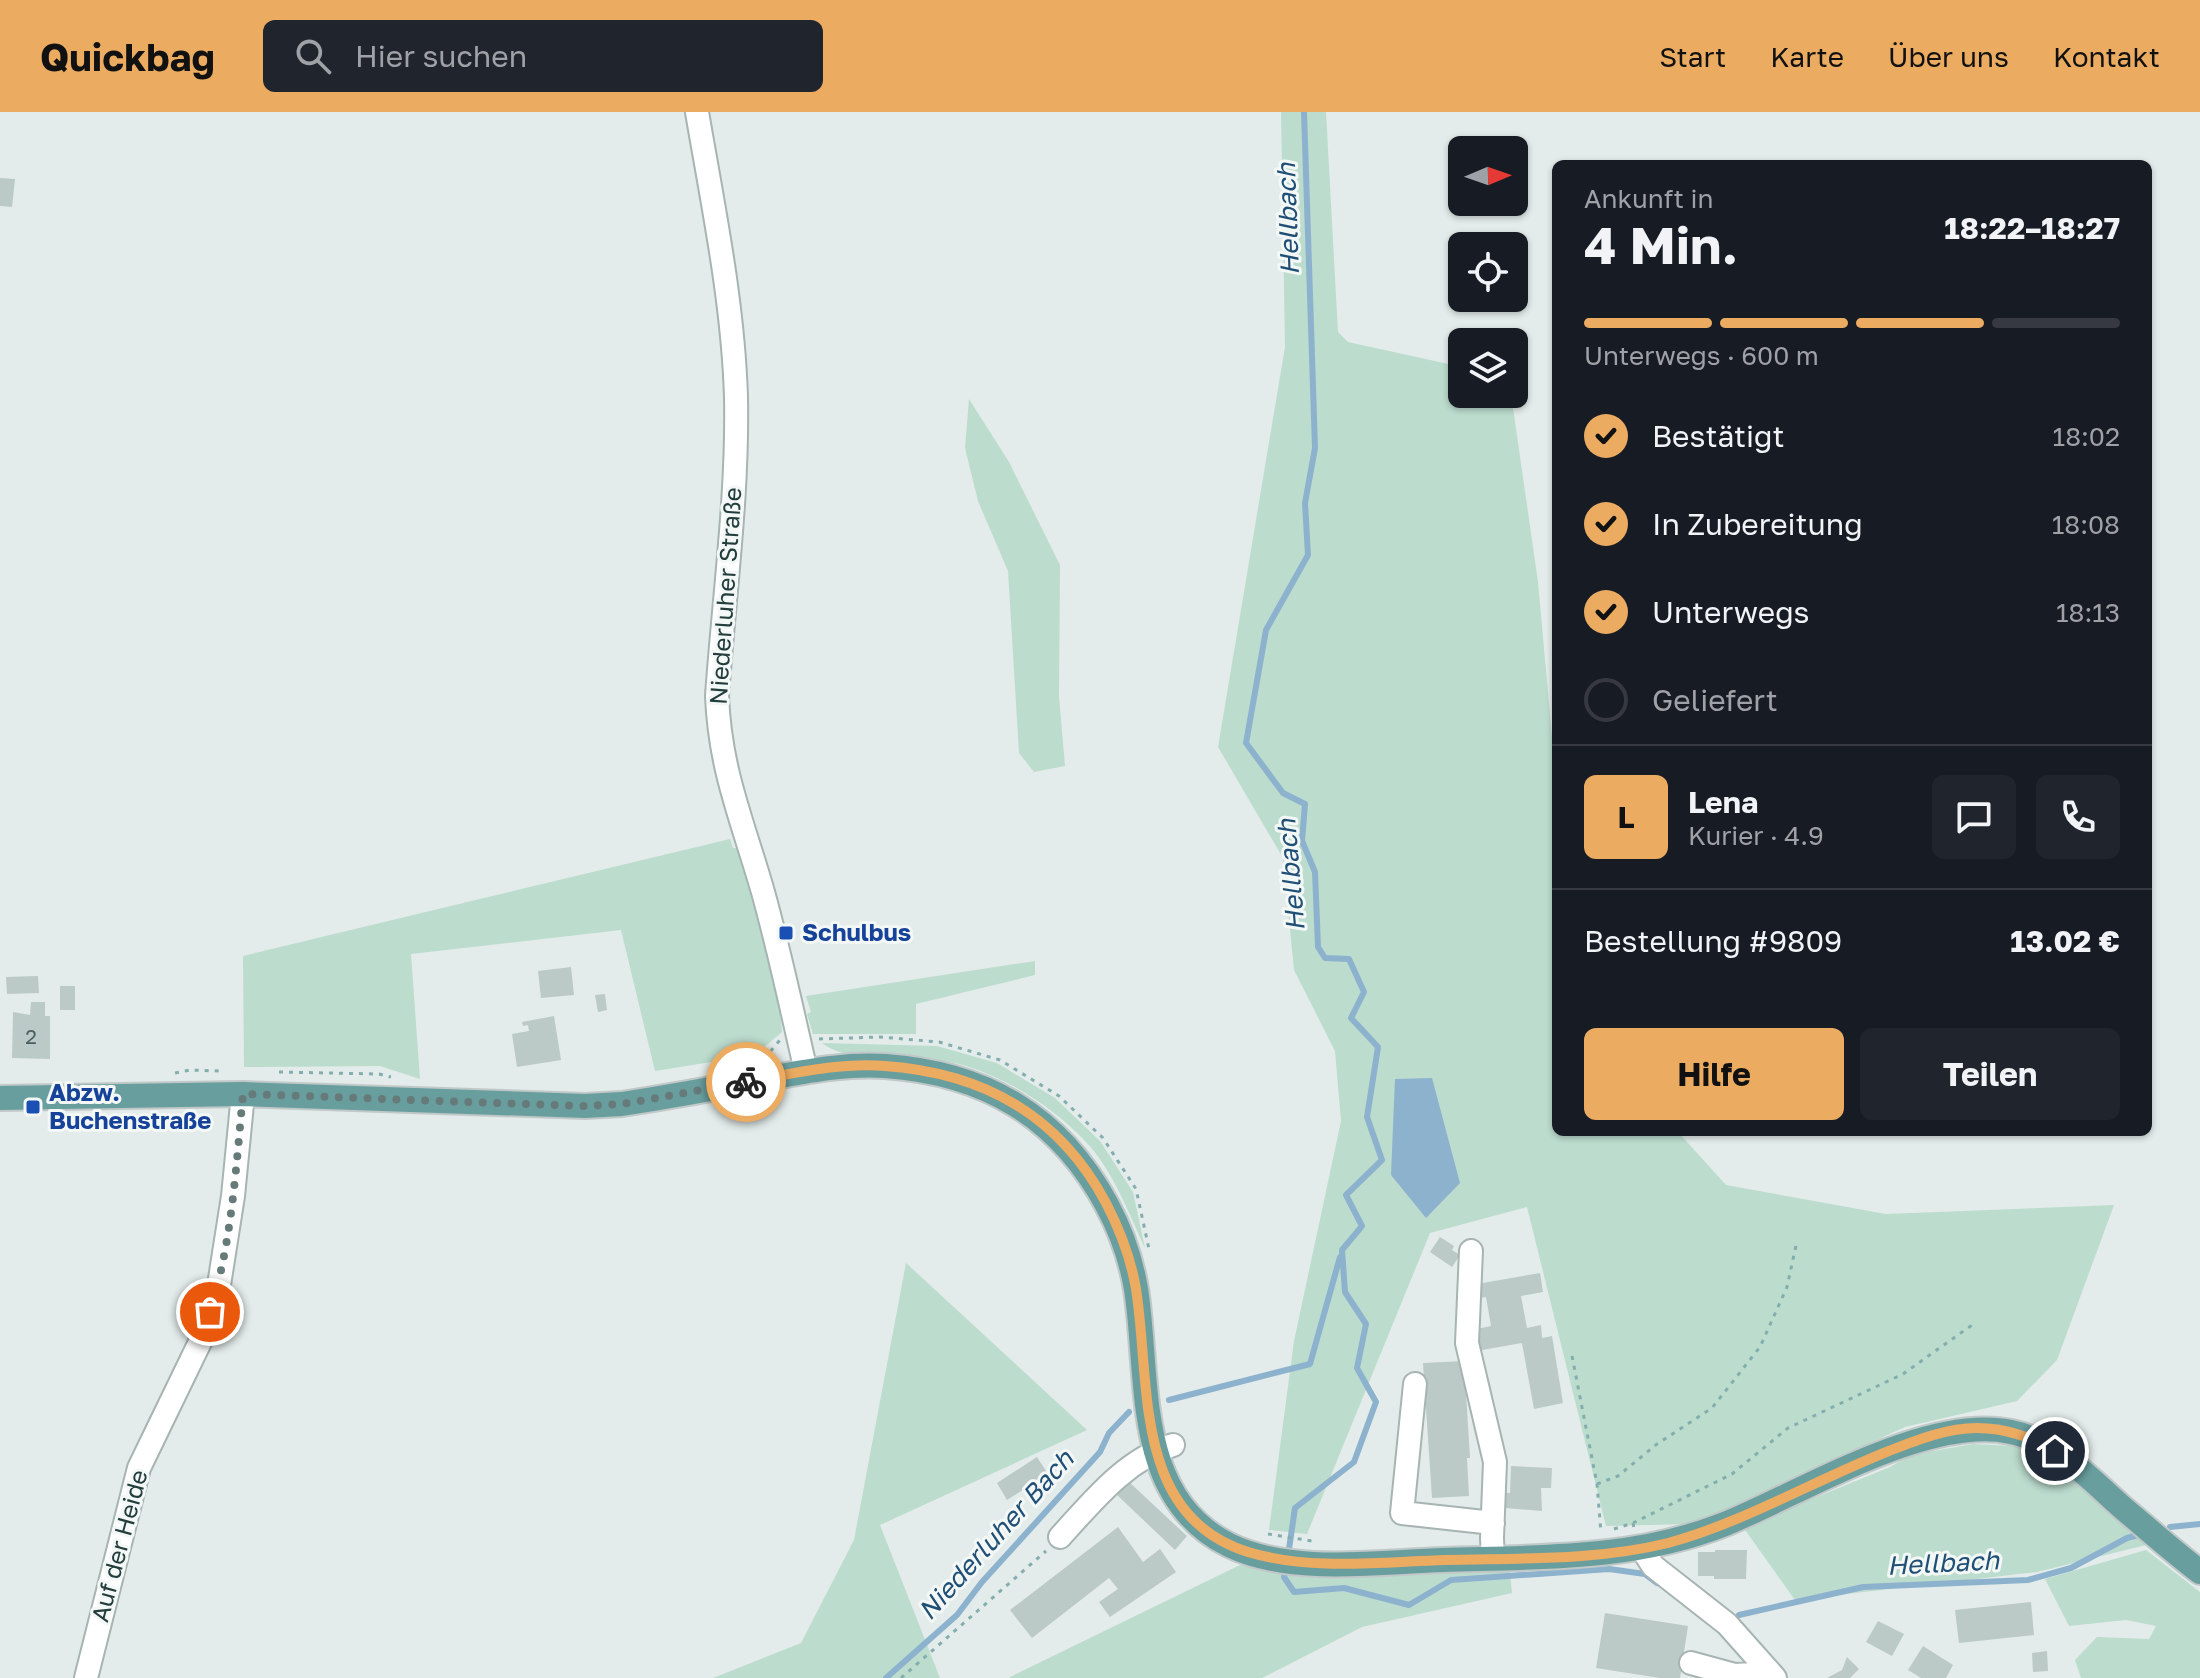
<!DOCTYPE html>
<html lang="de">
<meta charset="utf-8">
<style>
:root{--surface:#171b24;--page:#20242c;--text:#f1f3f6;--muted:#9ea1a6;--line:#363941;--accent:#ebab61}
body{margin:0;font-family:"Golos Text",sans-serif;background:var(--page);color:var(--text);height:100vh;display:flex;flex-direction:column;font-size:30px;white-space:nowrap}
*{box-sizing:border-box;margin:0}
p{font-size:26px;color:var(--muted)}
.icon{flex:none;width:44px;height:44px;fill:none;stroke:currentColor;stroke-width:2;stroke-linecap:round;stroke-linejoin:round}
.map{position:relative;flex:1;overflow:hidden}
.drawer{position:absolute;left:1552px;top:48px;width:600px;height:976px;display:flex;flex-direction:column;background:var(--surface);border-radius:12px;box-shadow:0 2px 6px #0004}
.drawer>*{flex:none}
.needle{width:52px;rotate:88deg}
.tools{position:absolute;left:1448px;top:24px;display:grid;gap:16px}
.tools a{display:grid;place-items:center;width:80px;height:80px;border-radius:12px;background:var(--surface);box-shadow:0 2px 6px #0004;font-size:40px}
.pin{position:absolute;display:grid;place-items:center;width:68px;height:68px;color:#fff;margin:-34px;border:4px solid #fff;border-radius:50%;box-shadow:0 2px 8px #0007}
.courier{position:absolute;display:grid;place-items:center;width:80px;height:80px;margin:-40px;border:6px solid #ebab61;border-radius:50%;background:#fff;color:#222;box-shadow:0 2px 10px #0007}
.summary em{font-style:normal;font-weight:700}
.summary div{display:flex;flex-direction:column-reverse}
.summary{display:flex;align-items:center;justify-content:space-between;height:136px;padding:0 32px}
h1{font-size:52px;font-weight:700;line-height:60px}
.bar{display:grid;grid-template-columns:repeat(4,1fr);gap:12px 8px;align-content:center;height:96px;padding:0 32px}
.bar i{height:10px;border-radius:6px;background:var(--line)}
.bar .current{background:var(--accent)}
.bar p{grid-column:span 4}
.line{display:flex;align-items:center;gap:20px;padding:0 32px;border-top:2px solid var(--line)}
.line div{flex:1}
.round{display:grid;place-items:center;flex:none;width:84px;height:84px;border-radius:12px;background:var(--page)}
ol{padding:0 32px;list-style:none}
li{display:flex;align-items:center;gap:24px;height:88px}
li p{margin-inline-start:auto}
li .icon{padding:8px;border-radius:50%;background:var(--accent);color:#111;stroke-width:4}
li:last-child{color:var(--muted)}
li i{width:44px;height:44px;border:4px solid var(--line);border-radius:50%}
.primary-button{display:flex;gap:16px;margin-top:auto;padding:16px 32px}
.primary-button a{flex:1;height:92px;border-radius:12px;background:var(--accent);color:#111;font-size:32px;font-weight:700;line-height:92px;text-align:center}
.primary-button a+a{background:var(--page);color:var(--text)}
header{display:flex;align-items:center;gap:48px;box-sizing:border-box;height:112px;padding:0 40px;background:var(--accent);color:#111}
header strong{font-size:38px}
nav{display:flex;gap:44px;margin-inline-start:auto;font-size:28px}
.search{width:560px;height:72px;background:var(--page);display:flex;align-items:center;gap:20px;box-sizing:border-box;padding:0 28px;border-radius:12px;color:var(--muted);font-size:30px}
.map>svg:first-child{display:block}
.green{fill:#bcdcce}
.water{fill:#8db2ce}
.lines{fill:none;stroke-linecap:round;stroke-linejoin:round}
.stream{stroke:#8db2ce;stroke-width:6}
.building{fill:#bbc9c7}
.minor-casing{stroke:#a6b4b2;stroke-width:26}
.major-casing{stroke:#c1c8c8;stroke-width:28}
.path{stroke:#84aead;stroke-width:3;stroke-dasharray:4 6;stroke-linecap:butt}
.minor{stroke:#fff;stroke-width:22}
.major{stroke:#699e9f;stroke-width:24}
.done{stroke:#667a79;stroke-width:8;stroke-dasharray:0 14.4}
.route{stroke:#ebab61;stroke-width:10}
.transit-dot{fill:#1a4fb4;stroke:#f3f8f7;stroke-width:3}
.labels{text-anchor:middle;stroke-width:6;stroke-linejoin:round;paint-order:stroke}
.number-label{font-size:20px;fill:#495f5f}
.street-label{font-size:24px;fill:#233c3c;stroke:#f3f8f7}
.transit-label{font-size:24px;font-weight:bold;fill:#164399;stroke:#f3f8f7;text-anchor:start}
.water-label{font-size:26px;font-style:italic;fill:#204f76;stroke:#f3f8f7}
</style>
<header>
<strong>Quickbag</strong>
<div class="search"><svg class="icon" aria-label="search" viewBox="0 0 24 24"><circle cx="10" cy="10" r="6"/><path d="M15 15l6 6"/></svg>Hier suchen</div>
<nav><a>Start</a><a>Karte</a><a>Über uns</a><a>Kontakt</a></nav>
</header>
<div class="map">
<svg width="2200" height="1566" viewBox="0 0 2200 1566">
<rect width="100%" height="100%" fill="#e3ecea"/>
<path class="green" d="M1281 0H1326L1338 220 1348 230 1462 255V282H1511L1538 470 1556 669V1020H1678L1726 1073 1886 1102 2114 1093 2057 1248 2017 1289 1905 1315 1693 1412 1606 1414 1527 1095 1430 1121 1307 1422 1269 1418 1294 1229 1341 1009 1335 939 1294 858 1283 746 1218 635 1285 235Z
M969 287 1009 350 1060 453 1059 584 1065 654 1034 660 1019 641 1008 459 978 389 965 336Z
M730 727 733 736H740L775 841 782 920 755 943 655 959 621 818 411 842 420 967 380 954 244 955 243 844Z
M1035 849V863L916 892V922H813L807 902 811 900 806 884Z
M822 931 937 934 997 951 1055 986 1100 1029 1133 1080 1145 1136C1128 1100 1113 1058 1085 1029 1053 995 1010 968 966 954 947 948 925 948 905 945 877 941 845 949 822 931Z
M906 1151 1087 1318 880 1413 940 1566H713L801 1531 854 1428Z
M1973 1332 2015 1334 2060 1358 2146 1433 2037 1460 1795 1488 1743 1415 1890 1355 1911 1343Z
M2146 1438 2200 1480V1566H2081L2075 1548 2097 1525 2149 1527 2156 1514 2126 1508 2069 1514 2045 1467Z
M1509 1452 1512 1481 1362 1515 1262 1566H1008L1240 1453 1280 1460Z"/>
<path class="water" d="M1432 966 1460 1071 1426 1106 1391 1063 1395 967Z"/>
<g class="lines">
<path class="stream" d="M1169 1288 1310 1252 1340 1145
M2170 1415 2200 1412
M1288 1444 1295 1396 1354 1350 1376 1290 1357 1256 1366 1212 1345 1180 1342 1138 1362 1114 1346 1083 1382 1048 1367 1005 1378 935 1351 906 1364 880 1349 847 1325 846 1318 835 1315 760 1302 729 1305 692 1283 681 1246 631 1266 518 1308 443 1305 391 1315 336 1304 0
M1286 1455 1284 1465 1294 1480 1344 1476 1409 1493 1451 1468 1609 1457 1645 1462 1657 1471
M1739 1503 1863 1475 2028 1468 2071 1456 2127 1426 2142 1422
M886 1566 957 1503 982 1470 1100 1340 1109 1321 1129 1300"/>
</g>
<path class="building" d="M0 66 15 67 12 95 0 94Z
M571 855 574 883 541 886 538 859Z
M38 864 39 881 7 882 6 865Z
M60 874H75V898H60Z
M605 882 607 898 598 900 595 883Z
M31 890H45V904H50V947L12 946 13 900 30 903Z
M554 904 561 948 517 955 512 922 529 919 528 913 523 914 522 910Z
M1440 1125 1454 1134 1452 1138 1460 1143 1452 1155 1430 1140Z
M1540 1161 1543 1180 1521 1184 1527 1216 1541 1213 1542 1226 1552 1224 1563 1291 1534 1297 1522 1231 1476 1239 1472 1218 1491 1214 1486 1185 1473 1187 1471 1173Z
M1464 1249 1470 1346H1467L1469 1384 1432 1386 1423 1251Z
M1037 1345 1048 1362 1007 1388 997 1371Z
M1511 1354 1552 1356 1551 1376H1541L1542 1399 1505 1396 1506 1381H1510Z
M1128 1369 1187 1424 1175 1438 1116 1382Z
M1118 1415 1143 1450 1160 1437 1176 1460 1110 1505 1099 1490 1118 1477 1109 1466 1032 1526 1010 1498Z
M1715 1438H1747L1746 1467H1714V1464H1698V1440H1715Z
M2031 1490 2034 1523 1959 1531 1955 1498Z
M1605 1501 1688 1514 1680 1566H1660L1596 1556Z
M1878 1509 1904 1522 1892 1544 1866 1530Z
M1923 1534 1953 1553 1946 1566H1921L1908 1558Z
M2047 1539 2048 1559 2033 1560 2032 1541Z
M1847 1545 1859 1557 1850 1566H1827L1842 1558Z"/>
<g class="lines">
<g class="minor-casing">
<path id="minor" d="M697 0C713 94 733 189 736 285 738 384 724 484 717 584 720 659 743 710 763 780 780 841 792 899 806 959
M1471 1139 1467 1231 1495 1350 1492 1426 1493 1447
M1415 1272 1402 1401 1493 1411
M1060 1425C1092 1390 1126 1347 1173 1333
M1642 1437 1653 1454 1727 1512 1775 1566
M1691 1551 1735 1563 1770 1561
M86 1566 139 1356 202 1226 219 1173 233 1084 243 982"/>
</g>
<g class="major-casing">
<path id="major" d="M0 986 243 982 585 994 622 992C667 985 712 977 758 968 799 961 842 951 885 954 985 961 1059 1004 1107 1093 1121 1119 1131 1147 1136 1177 1150 1265 1132 1385 1229 1433 1290 1463 1377 1450 1443 1448 1539 1445 1634 1448 1725 1412 1803 1380 1928 1302 2011 1320 2056 1329 2091 1368 2124 1397 2149 1418 2174 1440 2200 1460"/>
</g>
<path class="path" d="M819 927 880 925 939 930 1000 948 1059 984 1103 1026 1136 1077 1149 1137
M762 944 769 941 780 928
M279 960 379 962 391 965
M175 961 190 958 219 959
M1572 1244 1597 1372 1601 1421
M1597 1372 1618 1364 1657 1332 1712 1296 1760 1235 1787 1175 1797 1129
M1633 1411 1732 1362 1788 1316 1903 1262 1972 1213
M1614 1417 1633 1411 1634 1416
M1268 1422 1312 1429
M901 1566 1046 1439"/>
<use href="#minor" class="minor"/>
<use href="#major" class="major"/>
</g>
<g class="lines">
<path class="done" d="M210 1200C232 1130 236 1055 243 982L585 994 622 992 746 970"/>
<path class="route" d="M746 970C791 962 839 950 885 954 984 961 1059 1003 1106 1091 1120 1118 1131 1147 1136 1177 1151 1270 1132 1404 1248 1440 1311 1459 1380 1450 1445 1448 1520 1446 1595 1449 1668 1431 1745 1410 1815 1368 1889 1339 1917 1328 1947 1316 1977 1316 2006 1316 2030 1325 2055 1339"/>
</g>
<g class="transit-dot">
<rect x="778" y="813" width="16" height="16" rx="4"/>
<rect x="25" y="987" width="16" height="16" rx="4"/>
</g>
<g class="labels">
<g class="number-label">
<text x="31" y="932">2</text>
</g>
<g class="street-label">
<text transform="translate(726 484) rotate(-86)" y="8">Niederluher Straße</text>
<text transform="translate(120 1434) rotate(-75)" y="8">Auf der Heide</text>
</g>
<g class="transit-label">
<text x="802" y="829">Schulbus</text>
<text x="49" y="989">Abzw.<tspan x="49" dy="28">Buchenstraße</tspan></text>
</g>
<g class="water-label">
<text transform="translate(1288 107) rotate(-92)" y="9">Hellbach</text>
<text transform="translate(1291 763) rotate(-95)" y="9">Hellbach</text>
<text transform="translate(996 1423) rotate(-48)" y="9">Niederluher Bach</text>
<text transform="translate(1943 1451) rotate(-3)" y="9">Hellbach</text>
</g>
</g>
</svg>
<div class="tools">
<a><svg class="needle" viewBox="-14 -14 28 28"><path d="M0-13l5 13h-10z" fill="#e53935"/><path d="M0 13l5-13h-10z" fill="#9ea1a6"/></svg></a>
<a><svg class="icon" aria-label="locate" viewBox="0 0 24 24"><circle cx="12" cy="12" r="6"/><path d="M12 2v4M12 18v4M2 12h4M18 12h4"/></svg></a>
<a><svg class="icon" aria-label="layers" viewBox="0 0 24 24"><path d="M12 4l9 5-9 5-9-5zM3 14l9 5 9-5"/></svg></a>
</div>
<div class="pin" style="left:210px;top:1200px;background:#ea580c"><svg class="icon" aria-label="bag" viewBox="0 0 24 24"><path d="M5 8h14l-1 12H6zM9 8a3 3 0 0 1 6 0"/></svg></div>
<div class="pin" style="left:2055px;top:1339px;background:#1f2937"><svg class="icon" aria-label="home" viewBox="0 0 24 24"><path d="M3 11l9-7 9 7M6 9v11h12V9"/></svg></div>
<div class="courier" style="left:746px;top:970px"><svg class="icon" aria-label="bike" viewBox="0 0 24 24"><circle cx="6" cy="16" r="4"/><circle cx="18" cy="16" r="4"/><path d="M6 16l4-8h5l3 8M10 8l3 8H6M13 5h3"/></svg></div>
<section class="drawer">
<div class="summary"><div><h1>4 Min.</h1><p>Ankunft in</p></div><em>18:22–18:27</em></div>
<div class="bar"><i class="current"></i><i class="current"></i><i class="current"></i><i></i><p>Unterwegs · 600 m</p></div>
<ol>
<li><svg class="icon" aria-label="check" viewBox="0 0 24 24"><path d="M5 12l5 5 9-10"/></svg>Bestätigt<p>18:02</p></li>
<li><svg class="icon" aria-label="check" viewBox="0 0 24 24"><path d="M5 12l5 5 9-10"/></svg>In Zubereitung<p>18:08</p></li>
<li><svg class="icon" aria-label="check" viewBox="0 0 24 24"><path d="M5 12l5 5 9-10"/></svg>Unterwegs<p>18:13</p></li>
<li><i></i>Geliefert</li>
</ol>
<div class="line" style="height:144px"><b class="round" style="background:var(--accent);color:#111">L</b><div><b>Lena</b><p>Kurier · 4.9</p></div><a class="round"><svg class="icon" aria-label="chat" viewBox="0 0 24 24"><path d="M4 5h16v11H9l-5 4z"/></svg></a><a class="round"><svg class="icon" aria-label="phone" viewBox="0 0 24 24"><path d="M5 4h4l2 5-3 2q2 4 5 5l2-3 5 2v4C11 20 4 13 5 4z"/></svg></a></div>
<div class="line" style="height:104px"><div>Bestellung #9809</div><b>13.02 €</b></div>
<div class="primary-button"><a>Hilfe</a><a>Teilen</a></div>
</section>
</div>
